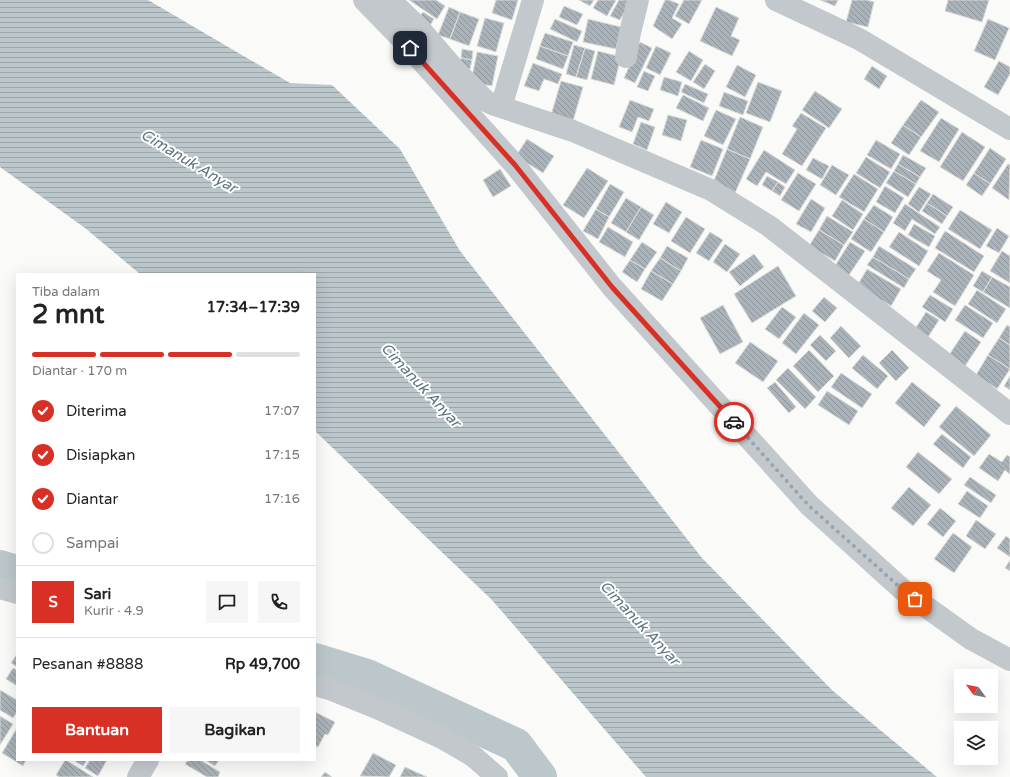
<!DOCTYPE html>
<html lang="id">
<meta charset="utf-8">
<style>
:root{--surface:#fff;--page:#f6f6f6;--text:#222;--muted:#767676;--line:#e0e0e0;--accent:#d93025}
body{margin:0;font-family:"Varela Round",sans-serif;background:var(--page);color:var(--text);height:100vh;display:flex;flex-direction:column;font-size:15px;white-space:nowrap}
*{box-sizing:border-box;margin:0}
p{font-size:13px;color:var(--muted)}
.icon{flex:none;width:22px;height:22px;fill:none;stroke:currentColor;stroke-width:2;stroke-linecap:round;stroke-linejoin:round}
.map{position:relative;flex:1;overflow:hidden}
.details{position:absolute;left:16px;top:273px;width:300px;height:488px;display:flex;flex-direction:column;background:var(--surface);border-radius:0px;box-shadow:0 4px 16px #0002}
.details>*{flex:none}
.needle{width:26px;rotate:302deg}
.buttons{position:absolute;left:954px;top:669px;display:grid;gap:8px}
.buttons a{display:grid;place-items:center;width:44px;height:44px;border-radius:0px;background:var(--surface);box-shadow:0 4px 16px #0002;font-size:20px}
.pin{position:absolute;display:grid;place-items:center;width:34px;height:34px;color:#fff;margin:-17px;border-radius:8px;box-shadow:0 2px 6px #0006}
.courier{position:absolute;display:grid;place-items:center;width:40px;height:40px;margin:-20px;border:3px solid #d93025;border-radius:50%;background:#fff;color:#222;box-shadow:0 1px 5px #0007}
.head em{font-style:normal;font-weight:700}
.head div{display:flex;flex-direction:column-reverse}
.head{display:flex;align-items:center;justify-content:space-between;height:68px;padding:0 16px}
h1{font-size:26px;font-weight:700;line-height:30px}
.bar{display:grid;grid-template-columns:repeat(4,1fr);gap:6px 4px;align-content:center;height:48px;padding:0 16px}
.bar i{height:5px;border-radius:3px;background:var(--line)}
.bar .current{background:var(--accent)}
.bar p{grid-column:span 4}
.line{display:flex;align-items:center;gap:10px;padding:0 16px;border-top:1px solid var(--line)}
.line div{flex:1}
.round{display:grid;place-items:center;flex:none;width:42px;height:42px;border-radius:0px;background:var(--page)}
ol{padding:0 16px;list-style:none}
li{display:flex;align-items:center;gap:12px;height:44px}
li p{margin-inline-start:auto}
li .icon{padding:4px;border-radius:50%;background:var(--accent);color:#fff;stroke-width:4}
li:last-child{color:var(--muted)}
li i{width:22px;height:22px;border:2px solid var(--line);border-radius:50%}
.button{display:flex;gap:8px;margin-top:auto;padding:8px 16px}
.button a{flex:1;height:46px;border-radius:0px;background:var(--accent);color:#fff;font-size:16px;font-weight:700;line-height:46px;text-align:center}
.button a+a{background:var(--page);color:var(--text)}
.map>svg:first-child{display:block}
.water{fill:url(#water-rules)}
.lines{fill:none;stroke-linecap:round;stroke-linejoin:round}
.river{stroke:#bbc7cb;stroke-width:34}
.building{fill:url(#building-back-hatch);stroke:#dcdcda}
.minor{stroke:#c3c8cc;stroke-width:22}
.done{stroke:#99a4ac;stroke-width:4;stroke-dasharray:0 7.2}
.route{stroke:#d93025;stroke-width:5}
.labels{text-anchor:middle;stroke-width:4;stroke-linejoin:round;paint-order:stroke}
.water-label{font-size:15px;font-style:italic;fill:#60757c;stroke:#fff}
</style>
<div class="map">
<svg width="1010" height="777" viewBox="0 0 1010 777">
<defs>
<pattern id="water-rules" width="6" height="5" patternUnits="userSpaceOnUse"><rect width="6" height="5" fill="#bbc7cb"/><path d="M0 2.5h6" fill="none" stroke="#9ca6aa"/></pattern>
<pattern id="building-back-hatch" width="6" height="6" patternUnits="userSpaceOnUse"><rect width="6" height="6" fill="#aab3b9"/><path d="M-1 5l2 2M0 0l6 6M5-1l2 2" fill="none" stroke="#8e969c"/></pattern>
</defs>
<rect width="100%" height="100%" fill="#fafaf8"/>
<path class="water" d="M0 0H148L290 83 332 85 400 149 460 251 702 558 833 691 937 777H646L491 599 315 431V274H140L85 228 0 167Z"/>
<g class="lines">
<path class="river" d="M0 567 17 572
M315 660 367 676 516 745 540 777"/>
</g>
<path class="building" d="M409 0H436L445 6 437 19Z
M496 0H518L512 20 492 13Z
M579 0H594L590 6Z
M598 0H616L607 16 593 8Z
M619 0H631L620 20 610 16Z
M665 0H669L679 4 672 18 682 24 672 39 653 26Z
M684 0H702L689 24 675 16Z
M820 0H838L835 6Z
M852 0H867L874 2 868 27 846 22Z
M948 0H989L982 22 945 11Z
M564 6 583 14 577 25 559 17Z
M449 7 460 12 450 39 438 35Z
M716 7 739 18 731 36 740 40 732 56 700 41Z
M423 12 434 19 429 27 417 20Z
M460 12 479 19 469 46 450 39Z
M485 18 504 23 496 52 477 46Z
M555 19 582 31 577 42 550 29Z
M588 19 621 27 616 49 583 42Z
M988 19 1009 28 995 60 974 51Z
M545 33 573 42 568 56 540 46Z
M640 42 652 48 635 83 624 78Z
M574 45 585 48 576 77 566 74Z
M540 46 568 56 563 69 536 59Z
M656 46 671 53 660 75 646 68Z
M585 48 595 51 587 80 576 77Z
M462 49 473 51 472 60 461 58Z
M598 51 621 57 614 85 591 79Z
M689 51 703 60 691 81 676 72Z
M477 52 498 56 492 86 471 82Z
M461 58 472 60 470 69 459 67Z
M999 61 1010 67V74L998 95 984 87Z
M533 63 562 74 558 84 544 79 539 91 524 86Z
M705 64 715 71 704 89 693 82Z
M737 65 756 75 745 97 726 87Z
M872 66 887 76 879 89 864 79Z
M644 71 655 76 648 91 637 87Z
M664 77 682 82 678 96 660 90Z
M561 81 583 87 573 121 551 115Z
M758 82 782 91 770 122 746 113Z
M685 84 708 94 704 103 681 92Z
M815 91 842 109 829 128 802 110Z
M724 92 748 101 743 115 719 106Z
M683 95 709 108 703 121 676 108Z
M630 100 654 109 649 121 638 117 632 132 619 127Z
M921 100 939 112 921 137 903 125Z
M716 110 736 119 723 145 704 136Z
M801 113 826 128 802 166 782 154 797 129 792 126Z
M668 115 687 120 681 141 662 135Z
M740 117 763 127 750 159 727 149Z
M941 118 959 129 939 162 920 151Z
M641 122 655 127 647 150 633 144Z
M903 125 921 137 909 155 891 143Z
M962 132 985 147 963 181 940 167Z
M527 139 554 156 543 173 516 156Z
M701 140 723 149 712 176 690 167Z
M876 140 900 154 891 169 867 155Z
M990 148 1006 159 990 184 974 173Z
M727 149 750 159 735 193 713 183Z
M764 150 795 170 786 184 766 172 757 186 746 179Z
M903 155 926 168 920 177 898 164Z
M866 157 890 172 880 188 856 173Z
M813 158 829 166 822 179 806 170Z
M898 164 920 177 916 184 894 171Z
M1008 164 1010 165 1009 200 992 188Z
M832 165 849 175 836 195 820 185Z
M587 168 608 181 584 218 563 205Z
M500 169 511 186 493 197 483 180Z
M894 171 916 184 908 197 886 183Z
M798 173 816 184 799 211 781 200Z
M974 173 990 184 982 196 966 185Z
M854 174 878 189 864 212 839 197Z
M767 176 778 182 772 191 762 185Z
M778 182 785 187 780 196 772 191Z
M610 184 624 192 609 217 596 209Z
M885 186 904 198 895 213 876 202Z
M919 187 931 194 919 212 908 204Z
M933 194 953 207 947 216 927 203Z
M626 198 641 207 626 232 611 223Z
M811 199 825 208 811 232 796 224Z
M842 200 863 214 853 230 832 216Z
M666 202 682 212 669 233 653 224Z
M927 203 947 216 942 224 922 211Z
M905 204 940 227 935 234 912 219 905 231 893 223Z
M874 205 893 217 884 232 864 219Z
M641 207 654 215 639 240 626 232Z
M596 209 609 217 598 239 583 231Z
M960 210 992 230 980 249 948 229Z
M827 216 853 232 844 245 819 230Z
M686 217 705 229 690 253 671 241Z
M864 219 884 232 871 252 851 239Z
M914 224 935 236 929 247 908 235Z
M608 227 633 242 625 257 599 242Z
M997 228 1009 236 999 253 986 246Z
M819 230 844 245 835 261 809 246Z
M945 231 984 256 974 272 935 248Z
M710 232 723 240 709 261 696 253Z
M899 232 928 251 919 266 889 247Z
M642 242 657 252 645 269 630 260Z
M850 242 865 251 847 278 833 269Z
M725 244 740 254 727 272 713 262Z
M667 246 688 258 681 271 660 258Z
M879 246 916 269 909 279 873 257Z
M1002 251 1010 256V283L990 271Z
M939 253 974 275 955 306 933 292 941 280 927 271Z
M754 254 764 267 740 286 729 272Z
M873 257 909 279 904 288 867 265Z
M660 258 681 271 673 284 651 271Z
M630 260 645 269 637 282 622 272Z
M778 266 796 296 752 323 734 294Z
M867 269 901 289 891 306 857 286Z
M651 271 673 284 662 301 641 289Z
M982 271 992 277 983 292 973 286Z
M992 277 1010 287V308L983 292Z
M977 290 1006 309 997 323 968 304Z
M930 295 953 309 945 322 922 307Z
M824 297 837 308 825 322 812 311Z
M723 305 743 342 720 354 700 318Z
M965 305 993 323 983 338 955 320Z
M782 307 796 317 779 339 765 329Z
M926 312 939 320 928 337 915 329Z
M804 313 819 325 796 354 782 343Z
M1007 325 1010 327V345L999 338Z
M841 326 861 346 849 358 830 338Z
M965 331 981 342 965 366 949 355Z
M820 335 836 351 826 361 810 345Z
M999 338 1010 345V369L988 355Z
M750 342 778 361 763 382 735 363Z
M809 350 834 376 818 392 793 366Z
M892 350 909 368 896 381 879 363Z
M863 355 888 376 877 389 852 368Z
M988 355 1010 369 997 389 976 375Z
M788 368 816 397 805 409 776 380Z
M841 373 872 394 862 408 831 387Z
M1010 376V390L1004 386Z
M775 382 796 407 789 413 767 388Z
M912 382 941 405 924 427 895 403Z
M827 391 858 411 849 425 818 405Z
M956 406 991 435 974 456 939 427Z
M942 434 971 457 963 468 933 444Z
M918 452 952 479 939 494 906 467Z
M989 454 1002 462 1007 455 1010 457V472L1009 474 1005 470 998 481 979 468Z
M970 477 996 495 991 503 964 485Z
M909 487 931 505 913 526 891 508Z
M967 491 988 506 980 518 958 504Z
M940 508 956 521 943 537 927 524Z
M976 520 996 534 985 549 966 536Z
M953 533 972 547 954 573 934 559Z
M1006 536 1010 539V557L997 548Z
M1010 560V571L1005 568Z
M17 654V667L11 663Z
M13 668 17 670V686L6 679Z
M0 690 17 700V712L13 718 0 710Z
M315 712 335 722 328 735 325 734 318 747 315 746Z
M0 716 13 724 0 745Z
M17 728V760H26L23 766 2 753Z
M373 753 396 765 389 777 360 776Z
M65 760H66L93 777H59L56 775Z
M73 760H87L83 766Z
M90 760H107L98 776 85 768Z
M188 760H200L220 772 218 777H207L185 764Z
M208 760H219L215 766 207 761Z
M405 767 427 777H400Z
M325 772 332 777H321Z"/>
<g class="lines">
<path class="minor" d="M364 0 399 36 515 165 612 287 809 505 904 591 971 639 1010 660
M390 0 419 28 456 71 486 101 492 104 573 131 711 190 769 226 1010 414
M776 0 859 39 1010 129
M626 57 629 37 638 0
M501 107 533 0
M0 588 17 593
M315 685 332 690 377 708 442 738 473 756 497 777
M138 777 148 760"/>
</g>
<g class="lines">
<path class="done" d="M734 422 808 505 904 591 915 599"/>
<path class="route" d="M410 48 515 165 612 287 734 422"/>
</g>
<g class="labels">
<g class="water-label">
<text transform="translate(189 161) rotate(31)" y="5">Cimanuk Anyar</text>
<text transform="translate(421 385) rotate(47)" y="5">Cimanuk Anyar</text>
<text transform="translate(640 623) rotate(47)" y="5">Cimanuk Anyar</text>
</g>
</g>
</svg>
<div class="buttons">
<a><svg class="needle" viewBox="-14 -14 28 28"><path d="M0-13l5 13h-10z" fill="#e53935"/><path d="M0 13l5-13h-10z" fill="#767676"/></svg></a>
<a><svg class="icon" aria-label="layers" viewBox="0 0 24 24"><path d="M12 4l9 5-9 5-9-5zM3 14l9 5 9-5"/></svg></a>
</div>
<div class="pin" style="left:915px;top:599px;background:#ea580c"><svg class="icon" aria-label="bag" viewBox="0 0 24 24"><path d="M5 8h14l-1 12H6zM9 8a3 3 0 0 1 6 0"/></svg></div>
<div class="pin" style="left:410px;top:48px;background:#1f2937"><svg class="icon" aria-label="home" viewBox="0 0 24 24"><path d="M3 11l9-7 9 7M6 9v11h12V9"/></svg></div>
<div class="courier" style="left:734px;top:422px"><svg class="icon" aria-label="car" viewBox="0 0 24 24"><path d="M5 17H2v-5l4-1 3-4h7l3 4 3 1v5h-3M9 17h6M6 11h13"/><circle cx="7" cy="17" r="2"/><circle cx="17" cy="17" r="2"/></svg></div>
<section class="details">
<div class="head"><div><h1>2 mnt</h1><p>Tiba dalam</p></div><em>17:34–17:39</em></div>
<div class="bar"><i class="current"></i><i class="current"></i><i class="current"></i><i></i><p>Diantar · 170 m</p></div>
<ol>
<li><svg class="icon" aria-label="check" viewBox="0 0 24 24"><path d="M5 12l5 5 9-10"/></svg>Diterima<p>17:07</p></li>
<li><svg class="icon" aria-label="check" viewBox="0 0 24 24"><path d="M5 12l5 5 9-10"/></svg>Disiapkan<p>17:15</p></li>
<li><svg class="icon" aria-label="check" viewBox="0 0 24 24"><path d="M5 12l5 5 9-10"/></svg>Diantar<p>17:16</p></li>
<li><i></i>Sampai</li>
</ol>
<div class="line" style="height:72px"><b class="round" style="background:var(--accent);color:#fff">S</b><div><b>Sari</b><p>Kurir · 4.9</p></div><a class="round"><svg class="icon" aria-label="chat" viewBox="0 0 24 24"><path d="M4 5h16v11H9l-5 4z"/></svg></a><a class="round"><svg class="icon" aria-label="phone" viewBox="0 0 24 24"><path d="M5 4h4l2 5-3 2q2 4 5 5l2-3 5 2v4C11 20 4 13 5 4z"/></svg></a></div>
<div class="line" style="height:52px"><div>Pesanan #8888</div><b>Rp 49,700</b></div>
<div class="button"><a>Bantuan</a><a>Bagikan</a></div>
</section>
</div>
